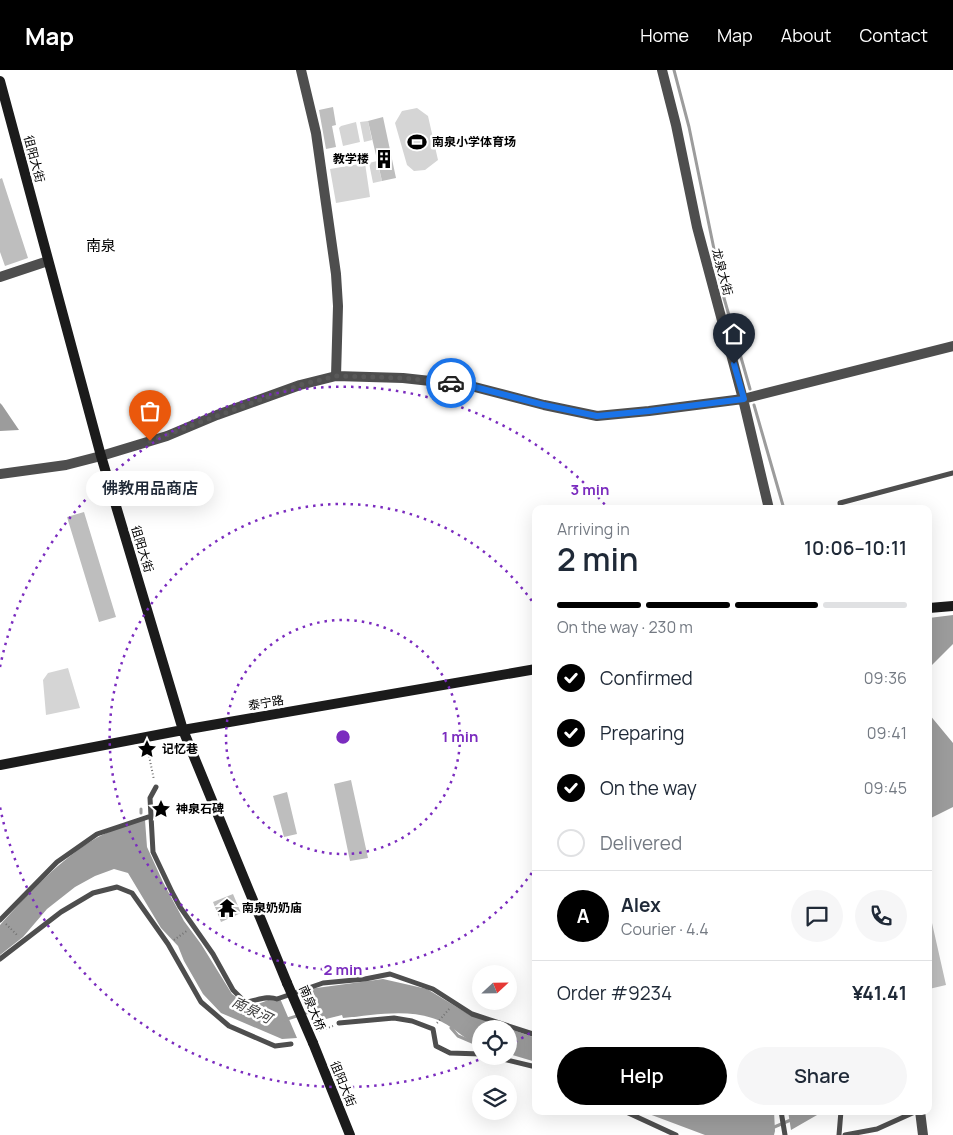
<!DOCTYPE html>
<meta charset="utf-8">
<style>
:root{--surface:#fff;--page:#f6f6f7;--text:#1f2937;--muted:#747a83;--line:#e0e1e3;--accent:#000}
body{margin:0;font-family:Manrope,"Noto Sans SC",sans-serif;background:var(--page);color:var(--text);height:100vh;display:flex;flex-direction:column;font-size:19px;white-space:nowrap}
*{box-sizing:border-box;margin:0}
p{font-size:16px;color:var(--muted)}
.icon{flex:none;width:28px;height:28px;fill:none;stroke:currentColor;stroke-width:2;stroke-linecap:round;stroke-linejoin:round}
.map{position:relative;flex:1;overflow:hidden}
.drawer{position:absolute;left:532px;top:435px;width:400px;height:610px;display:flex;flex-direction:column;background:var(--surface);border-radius:10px;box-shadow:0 5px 20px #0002}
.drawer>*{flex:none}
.needle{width:32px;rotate:68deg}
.controls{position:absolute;left:472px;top:895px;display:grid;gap:10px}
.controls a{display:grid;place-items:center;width:45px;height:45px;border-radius:50%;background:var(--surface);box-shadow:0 5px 20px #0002;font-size:25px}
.pin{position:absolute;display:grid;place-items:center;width:42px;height:42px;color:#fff;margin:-51px -21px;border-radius:50% 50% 50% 0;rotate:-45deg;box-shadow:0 0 5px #0007}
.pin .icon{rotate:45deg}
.courier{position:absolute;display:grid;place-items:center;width:50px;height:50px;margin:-25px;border:4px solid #1a73e8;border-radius:50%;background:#fff;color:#222;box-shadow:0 1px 6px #0007}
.bubble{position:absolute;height:35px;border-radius:18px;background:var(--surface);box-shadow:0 5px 20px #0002;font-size:16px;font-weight:600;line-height:35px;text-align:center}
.head em{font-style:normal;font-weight:600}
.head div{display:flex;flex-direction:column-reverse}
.head{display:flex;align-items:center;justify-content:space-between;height:85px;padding:0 25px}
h1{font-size:32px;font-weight:600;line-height:38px}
.bar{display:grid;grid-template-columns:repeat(4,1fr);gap:8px 5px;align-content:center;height:60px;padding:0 25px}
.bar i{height:6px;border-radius:4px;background:var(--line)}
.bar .on{background:var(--accent)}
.bar p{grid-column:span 4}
.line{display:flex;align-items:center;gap:12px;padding:0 25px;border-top:1px solid var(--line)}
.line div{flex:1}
.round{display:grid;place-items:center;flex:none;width:52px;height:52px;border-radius:26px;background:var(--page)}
ol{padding:0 25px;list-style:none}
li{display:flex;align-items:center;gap:15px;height:55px}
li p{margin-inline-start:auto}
li .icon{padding:5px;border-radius:50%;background:var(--accent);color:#fff;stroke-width:4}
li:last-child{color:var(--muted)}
li i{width:28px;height:28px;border:2px solid var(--line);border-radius:50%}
.button{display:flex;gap:10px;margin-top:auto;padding:10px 25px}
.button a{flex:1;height:58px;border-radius:30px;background:var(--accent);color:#fff;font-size:20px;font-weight:600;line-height:58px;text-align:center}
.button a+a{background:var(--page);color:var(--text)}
header{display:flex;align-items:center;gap:30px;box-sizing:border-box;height:70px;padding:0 25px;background:var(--accent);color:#fff}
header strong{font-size:24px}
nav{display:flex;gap:28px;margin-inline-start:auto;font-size:18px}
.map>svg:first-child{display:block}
.green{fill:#d5d5d5}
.water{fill:#9c9c9c}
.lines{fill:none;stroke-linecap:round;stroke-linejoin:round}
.stream{stroke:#9c9c9c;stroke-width:3}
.building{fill:#bebebe}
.path{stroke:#707070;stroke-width:2;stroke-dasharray:1 2.5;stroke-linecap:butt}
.lane{stroke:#4e4e4e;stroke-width:5}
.street{stroke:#4e4e4e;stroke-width:10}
.secondary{stroke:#1b1b1b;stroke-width:10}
.secondary-bridge{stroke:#1b1b1b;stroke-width:10}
.done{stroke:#595959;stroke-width:5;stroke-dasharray:0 9}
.route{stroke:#1a73e8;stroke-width:6}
.ring{fill:none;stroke:#7b2cbf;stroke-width:2.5;stroke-dasharray:2.5 5}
.labels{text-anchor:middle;stroke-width:5;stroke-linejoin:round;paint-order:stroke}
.poi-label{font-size:12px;font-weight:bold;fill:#000;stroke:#fff;text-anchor:start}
.street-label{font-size:12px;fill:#000;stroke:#fff}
.water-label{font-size:14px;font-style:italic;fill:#3d3d3d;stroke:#fff}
.quarter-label{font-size:15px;fill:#000;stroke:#fff}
.centre{fill:#7b2cbf;stroke:#fff;stroke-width:2.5}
.ring-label{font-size:15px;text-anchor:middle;font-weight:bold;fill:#7b2cbf;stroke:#fff;stroke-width:5;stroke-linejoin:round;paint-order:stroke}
</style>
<header>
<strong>Map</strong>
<nav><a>Home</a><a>Map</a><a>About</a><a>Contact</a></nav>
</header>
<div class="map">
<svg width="953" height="1065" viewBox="0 0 953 1065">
<rect width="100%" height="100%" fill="#fff"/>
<path class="green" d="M417 38 428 46 438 90 425 100 414 101 407 95 395 53 402 41Z
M368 51 372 70 364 72 360 52Z
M356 52 360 72 343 76 339 58 341 56Z
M377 91 382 111 373 113 369 93Z
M365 93 370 127 336 133 330 99Z
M68 598 80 638 46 645 43 610 48 603Z"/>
<path class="water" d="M0 333 2 335 19 360 0 361Z
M953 545V574L929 598V548Z
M929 644 953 673V737L929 749Z
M145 750 147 777 163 812 184 851 201 874 232 924 250 937 279 926 297 968 282 969 221 943 203 924 184 891 178 876 161 858 128 803 114 799 95 806 75 817 47 839 23 867 0 885V855C29 823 60 789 98 767 111 760 130 754 145 750Z
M383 909 427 919 470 945 536 968V992L509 984V959H481V976C466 971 456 959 442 952 412 937 375 945 343 948L342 945 322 950 309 919Z
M641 1041H774L775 1061 774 1065H705Z
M788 1041H824L791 1060Z"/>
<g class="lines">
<path class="stream" d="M674 0 689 57 724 228 750 319
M754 335 784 439
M141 739V743
M284 950 322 938
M451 958 458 966 472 972
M772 1058 793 1049"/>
</g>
<path class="building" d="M333 37 336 55 332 56 336 77 326 79 319 40Z
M383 47 396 108 382 111 368 51Z
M2 108 28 188 5 196 0 182V109Z
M84 442 116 547 99 552 67 447Z
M351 710 368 788 350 791 334 714Z
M287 722 297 764 284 767 273 726Z
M233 824 241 843 221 852 213 832Z
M929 853H932L946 915 929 919Z"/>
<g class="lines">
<path class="path" d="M147 676 154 710
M6 854 18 866
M174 870 188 860
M437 953 450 938
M319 961 333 956"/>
<path class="lane" d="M841 439 840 433 953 403
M151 746 150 728 156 717
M0 850 57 792 97 764 151 746 153 782 172 822 180 837 213 884 233 920 245 932C256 931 267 925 277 929L323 913 365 909 390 904 433 919 472 944 536 965
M0 889 61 842 93 823 117 817 132 823 168 874 201 932 229 956 275 976 291 974
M339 953 394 948 412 951 433 959 436 976 450 983 481 984
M490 986 536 997
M624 1041 676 1065
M781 1041 785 1065
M839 1065 841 1041
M845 1065 877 1059 917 1041"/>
<path class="street" d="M301 0 316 63 336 204 338 236 336 306
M662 0 676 55 697 157 743 329 769 439
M0 207 48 191
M0 404 66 395 101 386 167 366 217 345 300 315 336 306 403 308 467 315 544 335 597 346 649 341 743 329 953 276
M920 1041 923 1065"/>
<path class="secondary" d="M0 11 101 386 183 660 287 913
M929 538 953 536
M0 695 183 660 536 599
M313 973 350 1065"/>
<path class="secondary-bridge" d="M287 913 313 973"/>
</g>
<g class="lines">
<path class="done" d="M150 371 300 315 336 306 403 308 451 313"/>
<path class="route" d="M451 313 467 315 544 335 597 346 649 341 744 329 734 294"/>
</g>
<g class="ring">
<circle cx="343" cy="667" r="117"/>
<path d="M536 797A233 233 0 1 1 536 537"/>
<path d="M536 959A350 350 0 0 1 510 975M485 987A350 350 0 0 1 0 737M0 597A350 350 0 0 1 607 437"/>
</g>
<defs>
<g id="stadium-bare" transform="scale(1.5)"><path d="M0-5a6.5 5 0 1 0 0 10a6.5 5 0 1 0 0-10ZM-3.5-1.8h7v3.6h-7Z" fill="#000" stroke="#fff" stroke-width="2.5" paint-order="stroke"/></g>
<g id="building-bare" transform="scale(1.5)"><path d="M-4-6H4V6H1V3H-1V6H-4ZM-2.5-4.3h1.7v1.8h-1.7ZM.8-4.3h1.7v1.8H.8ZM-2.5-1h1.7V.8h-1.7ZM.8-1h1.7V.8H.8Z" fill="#000" stroke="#fff" stroke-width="2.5" paint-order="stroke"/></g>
<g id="sight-bare" transform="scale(1.5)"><path d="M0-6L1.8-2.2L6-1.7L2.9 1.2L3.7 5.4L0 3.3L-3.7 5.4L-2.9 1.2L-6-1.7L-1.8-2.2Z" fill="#000" stroke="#fff" stroke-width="2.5" paint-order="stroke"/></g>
<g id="temple-bare" transform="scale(1.5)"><path d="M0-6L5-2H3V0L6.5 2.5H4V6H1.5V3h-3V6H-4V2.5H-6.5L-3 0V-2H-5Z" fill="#000" stroke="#fff" stroke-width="2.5" paint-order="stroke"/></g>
</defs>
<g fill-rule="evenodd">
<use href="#stadium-bare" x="417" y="72"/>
<use href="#building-bare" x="384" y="89"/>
<use href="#sight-bare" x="147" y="679"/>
<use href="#sight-bare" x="161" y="739"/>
<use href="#temple-bare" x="227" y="838"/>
</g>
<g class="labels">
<g class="poi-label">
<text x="432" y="76">南泉小学体育场</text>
<text x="369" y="93" text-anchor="end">教学楼</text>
<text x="162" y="683">记忆巷</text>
<text x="176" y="743">神泉石碑</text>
<text x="242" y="842">南泉奶奶庙</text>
</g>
<g class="street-label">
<text transform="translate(34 89) rotate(75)" y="4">徂阳大街</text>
<text transform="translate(722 202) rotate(75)" y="4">龙泉大街</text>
<text transform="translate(142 479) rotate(73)" y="4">徂阳大街</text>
<text transform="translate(266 633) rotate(-10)" y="4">泰宁路</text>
<text transform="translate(312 938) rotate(67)" y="4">南泉大桥</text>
<text transform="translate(343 1014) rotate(68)" y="4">徂阳大街</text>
</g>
<g class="water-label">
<text transform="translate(252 940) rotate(26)" y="5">南泉河</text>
</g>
<g class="quarter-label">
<text x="101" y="181">南泉</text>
</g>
</g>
<circle cx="343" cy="667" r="8" class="centre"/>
<g class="ring-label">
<text x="590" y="425">3 min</text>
<text x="460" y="672">1 min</text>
<text x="343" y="905">2 min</text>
</g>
</svg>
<div class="controls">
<a><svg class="needle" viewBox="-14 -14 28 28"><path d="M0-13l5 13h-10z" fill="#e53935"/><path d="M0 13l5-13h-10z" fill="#747a83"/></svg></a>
<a><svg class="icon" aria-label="locate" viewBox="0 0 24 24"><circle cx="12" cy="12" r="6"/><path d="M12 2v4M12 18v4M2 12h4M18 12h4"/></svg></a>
<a><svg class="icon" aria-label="layers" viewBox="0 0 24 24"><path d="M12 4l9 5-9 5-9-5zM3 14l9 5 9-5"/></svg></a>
</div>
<div class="pin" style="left:150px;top:371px;background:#ea580c"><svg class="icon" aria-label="bag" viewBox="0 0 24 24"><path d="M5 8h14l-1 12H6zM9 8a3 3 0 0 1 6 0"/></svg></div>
<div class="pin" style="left:734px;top:294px;background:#1f2937"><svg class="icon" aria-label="home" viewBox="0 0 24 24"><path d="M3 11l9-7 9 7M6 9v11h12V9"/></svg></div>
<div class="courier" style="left:451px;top:313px"><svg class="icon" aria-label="car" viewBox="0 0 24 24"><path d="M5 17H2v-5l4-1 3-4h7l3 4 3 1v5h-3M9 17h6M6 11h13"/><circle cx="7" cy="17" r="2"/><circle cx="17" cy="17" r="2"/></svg></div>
<div class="bubble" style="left:86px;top:401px;width:128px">佛教用品商店</div>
<section class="drawer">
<div class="head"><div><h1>2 min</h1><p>Arriving in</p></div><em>10:06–10:11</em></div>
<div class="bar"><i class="on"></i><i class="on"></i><i class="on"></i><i></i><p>On the way · 230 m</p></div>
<ol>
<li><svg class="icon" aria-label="check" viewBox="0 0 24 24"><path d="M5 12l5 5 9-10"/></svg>Confirmed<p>09:36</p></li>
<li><svg class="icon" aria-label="check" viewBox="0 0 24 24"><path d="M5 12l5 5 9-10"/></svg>Preparing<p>09:41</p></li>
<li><svg class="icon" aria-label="check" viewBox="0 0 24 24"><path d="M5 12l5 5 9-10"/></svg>On the way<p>09:45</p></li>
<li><i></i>Delivered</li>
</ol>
<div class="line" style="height:90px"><b class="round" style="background:var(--accent);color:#fff">A</b><div><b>Alex</b><p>Courier · 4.4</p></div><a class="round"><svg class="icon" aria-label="chat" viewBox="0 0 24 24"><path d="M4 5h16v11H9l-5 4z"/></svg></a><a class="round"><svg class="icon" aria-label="phone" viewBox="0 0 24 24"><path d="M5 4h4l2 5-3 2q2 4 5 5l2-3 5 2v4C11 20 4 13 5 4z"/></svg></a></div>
<div class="line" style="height:65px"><div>Order #9234</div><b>¥41.41</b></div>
<div class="button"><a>Help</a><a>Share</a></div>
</section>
</div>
